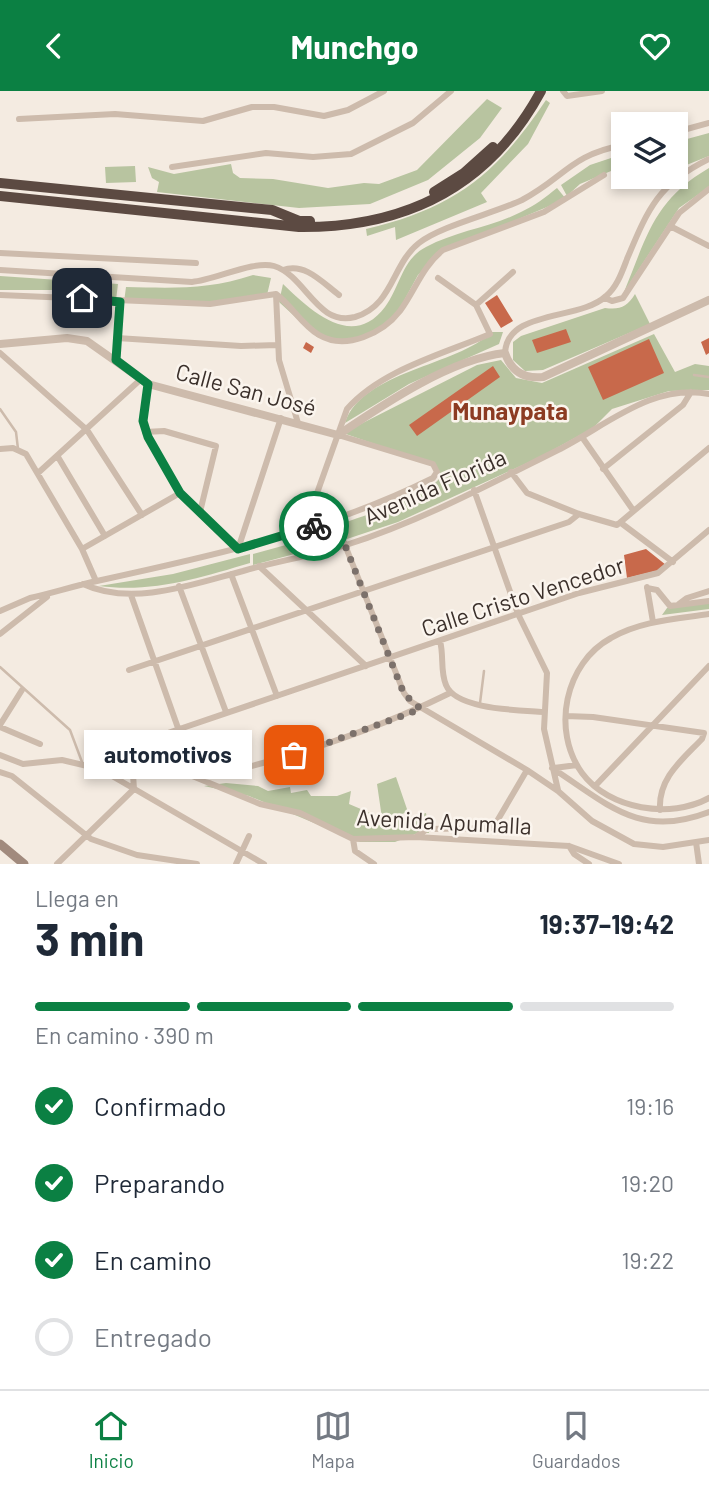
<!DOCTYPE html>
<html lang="es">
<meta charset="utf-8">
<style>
:root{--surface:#fff;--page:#f6f6f7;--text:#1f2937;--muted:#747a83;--line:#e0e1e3;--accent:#0b8043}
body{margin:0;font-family:Barlow,sans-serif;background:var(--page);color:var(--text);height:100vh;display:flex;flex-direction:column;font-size:26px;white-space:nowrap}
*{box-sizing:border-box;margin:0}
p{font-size:23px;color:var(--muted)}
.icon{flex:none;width:38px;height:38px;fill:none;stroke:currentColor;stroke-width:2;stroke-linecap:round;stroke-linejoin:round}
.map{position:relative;height:773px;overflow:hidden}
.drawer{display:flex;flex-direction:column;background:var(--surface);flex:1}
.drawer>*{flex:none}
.buttons{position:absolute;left:611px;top:21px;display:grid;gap:14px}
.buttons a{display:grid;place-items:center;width:77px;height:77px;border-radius:0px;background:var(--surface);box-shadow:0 4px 10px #0003;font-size:35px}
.pin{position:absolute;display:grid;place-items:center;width:60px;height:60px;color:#fff;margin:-30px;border-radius:14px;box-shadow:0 4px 10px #0006}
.courier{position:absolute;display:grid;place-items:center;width:70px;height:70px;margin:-35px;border:5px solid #0b8043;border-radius:50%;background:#fff;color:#222;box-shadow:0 2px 9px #0007}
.bubble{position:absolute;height:49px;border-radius:0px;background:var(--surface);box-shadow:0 4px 10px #0003;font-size:23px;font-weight:700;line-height:49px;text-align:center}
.summary em{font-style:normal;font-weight:700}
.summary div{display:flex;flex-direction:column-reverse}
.summary{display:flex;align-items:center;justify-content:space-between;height:119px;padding:0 35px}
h1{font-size:46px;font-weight:700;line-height:52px}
.bar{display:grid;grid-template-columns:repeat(4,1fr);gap:10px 7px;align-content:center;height:84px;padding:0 35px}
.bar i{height:9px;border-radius:5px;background:var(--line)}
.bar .active{background:var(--accent)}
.bar p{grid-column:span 4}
ol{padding:0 35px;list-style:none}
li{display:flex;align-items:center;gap:21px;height:77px}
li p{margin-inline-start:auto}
li .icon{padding:7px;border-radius:50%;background:var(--accent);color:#fff;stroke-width:4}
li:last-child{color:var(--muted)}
li i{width:38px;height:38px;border:4px solid var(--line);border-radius:50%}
header{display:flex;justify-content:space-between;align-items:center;height:91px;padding:0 35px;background:var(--accent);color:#fff;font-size:32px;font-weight:700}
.tabs{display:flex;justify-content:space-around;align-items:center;height:98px;border-top:2px solid var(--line);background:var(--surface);font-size:19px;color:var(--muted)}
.tabs a{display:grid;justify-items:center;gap:4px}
.tabs .active{color:var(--accent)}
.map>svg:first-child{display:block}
.green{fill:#b8c4a0}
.building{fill:#c8694b}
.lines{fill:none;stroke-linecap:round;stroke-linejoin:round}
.service{stroke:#cdbbac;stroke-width:2.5}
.minor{stroke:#cdbbac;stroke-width:6}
.tertiary{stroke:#cdbbac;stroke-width:8}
.secondary{stroke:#a18a7d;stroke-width:9}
.motorway{stroke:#5c4a42;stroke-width:10}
.done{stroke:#7c716b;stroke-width:7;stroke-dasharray:0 12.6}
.route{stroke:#0b8043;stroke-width:9}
.labels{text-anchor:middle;stroke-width:5;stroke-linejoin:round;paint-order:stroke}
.street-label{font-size:23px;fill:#3b302b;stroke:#fbf5ee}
.neighbourhood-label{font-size:24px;font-weight:bold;fill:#8c3b22;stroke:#fbf5ee}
</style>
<header><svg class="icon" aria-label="back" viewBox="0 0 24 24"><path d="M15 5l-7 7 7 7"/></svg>Munchgo<svg class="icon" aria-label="heart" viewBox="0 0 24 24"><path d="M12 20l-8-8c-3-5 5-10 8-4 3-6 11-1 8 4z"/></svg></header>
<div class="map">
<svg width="709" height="773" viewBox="0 0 709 773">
<rect width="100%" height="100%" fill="#f4ebe1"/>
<path class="green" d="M487 8 502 17 480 47 428 89 370 113 299 117 157 101 159 91 152 87 148 76 174 83 231 73 233 82 240 87 273 88 328 97 364 92 379 93 417 79Z
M546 9 550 12 528 53 481 102 487 111 396 149 395 136 367 145 366 138C454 117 496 84 546 9Z
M709 42V65L679 77 676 75V51Z
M623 63V75L580 93 567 105 561 94 590 74Z
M135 75 136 91 106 92 105 76Z
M709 77V96L679 117 624 201C647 145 654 109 709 77Z
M557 97 566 108 443 160 418 184 393 230 352 252 317 246 279 211 283 193C309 218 352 260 385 216 400 196 402 168 426 156 456 140 492 136 521 121 534 115 546 106 557 97Z
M253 184 271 187 267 204 208 211H124L126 196C172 197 208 199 253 184Z
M0 185 118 193 116 209 69 199H0Z
M635 203 650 233 543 279 525 280 513 269V251L521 245 605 217C620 219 627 216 635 203Z
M492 241H503L499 253 409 293 345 332C362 280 457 275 492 241Z
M654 243 675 281 695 273 709 275V299L669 300 612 318 593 337 540 366 398 431 347 448 344 432C366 423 432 406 441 384L435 374 343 342 477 274 501 269 516 287 542 292Z
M333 441 336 452 253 474V463Z
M250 463V472C200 487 152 502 99 495L173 483Z
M709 509V518L662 524 667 517Z
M396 686 408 721 389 727 385 733 426 722 429 742H418L395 751H360L249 705 204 695 226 692 258 695 268 700 290 696 291 702 307 699 311 705H337L351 700 349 713 375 724 379 734H383L377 693Z"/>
<path class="building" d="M497 204 513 230 501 237 485 212Z
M566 238 571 251 537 262 532 249Z
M709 247V262L706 264 701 251Z
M649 248 664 282 603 309 588 276Z
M306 251 314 256 311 262 303 257Z
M493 275 500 286 417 345 409 334Z
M646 458 666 474 660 479 627 487 624 464Z"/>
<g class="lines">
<path class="service" d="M694 284 709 286
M0 318 16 341 18 358
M0 576 70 639 82 671
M480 612 484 580"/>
<path class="minor" d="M563 0 567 5 602 0
M19 28 115 23 203 30 252 16H274L324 25 348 19 384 0
M676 41 709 32
M172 76 266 62 313 66 351 63 413 32 451 0
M670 135 709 155
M0 162 196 172
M0 179 192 191C215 189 254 169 274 175 306 185 317 236 355 226 393 215 392 173 419 152 440 135 495 122 522 109 564 87 570 64 623 54
M283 179C305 171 323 192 339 204
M276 203 279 269 298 332
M0 204 210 213 276 203C292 215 302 234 319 244 346 260 383 242 400 220 416 198 422 176 443 159L544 121 604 84
M605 207 612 210 623 207 679 122 709 98
M476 214 513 181
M117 247 241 255 277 254
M0 262 87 339 142 424
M505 262C507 218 580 230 606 205 617 196 622 181 627 168 648 118 658 93 709 68
M116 269 120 211
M148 293 143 330 148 346 180 402 238 458 281 327
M145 341 164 340 216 355 200 421
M582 346 633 419
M0 358 13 357 26 363 82 458 96 490
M58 366 105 445
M603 378 683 314 691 301
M511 381 527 402 579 423 617 434 709 357
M38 382 140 289
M474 399 518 523 547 582 544 638 558 699
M335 429 404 602 410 610 527 679 558 700 592 730 634 753 663 756 709 749
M621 432 673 471
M310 436 311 419 347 318C381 279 443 263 490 243L476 214 438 187
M82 458 180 402
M259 475 366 575
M231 483 277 605
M83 493C132 516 194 493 243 480 277 470 312 465 346 454 419 431 490 393 558 359 606 335 652 292 709 303
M179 495 226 621
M647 496 653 531
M647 497 657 499 670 515 709 510
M131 504 178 637
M679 513 687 507 709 500
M0 520 30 507C52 502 74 495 97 490 212 465 327 440 433 387L437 381 433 373 338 344
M709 523C676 528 640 530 611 547 565 572 551 639 582 682 609 719 671 728 709 707
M0 543 47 506
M440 550C444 564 440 580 446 594 456 619 520 619 543 621
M129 579 569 431 579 423
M566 625 593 626 704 642 702 648C682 669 658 687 660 719
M0 634 22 599
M0 636 40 653
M148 653 171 675
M0 664 23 673 62 669 100 678 264 773
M552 677C608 713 639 748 709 721
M554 677 577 674
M0 681 12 685 91 748 137 764 197 773
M111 684 151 675 173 677 260 713 300 722 353 748 416 746 569 755 619 773
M200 687C286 669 371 641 450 602
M596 694 709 575
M134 698 132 669 159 645 579 502 658 482 709 439
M416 746 427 738 493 737 527 679
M353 748 355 760 374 773
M696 751 699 773
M569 755 574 763 589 773
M57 773 134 698
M236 773 249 745"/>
<path class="tertiary" d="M0 253 67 247 87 250 148 293 338 344C384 313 450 268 505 262 511 280 524 288 543 286L709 209"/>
<path class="secondary" d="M0 753 24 773"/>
<path class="motorway" d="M0 92 272 119 299 130H310
M434 101 464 82 493 56
M0 105 299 136C406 137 489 96 541 0"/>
</g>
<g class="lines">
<path class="done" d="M294 664 421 618 404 603 335 429 314 435"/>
<path class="route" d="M82 207 120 211 116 269 148 293 143 330 148 346 180 402 238 458 314 435"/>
</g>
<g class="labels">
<g class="street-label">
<text transform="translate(246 299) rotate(15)" y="8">Calle San José</text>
<text transform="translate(435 396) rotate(-24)" y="8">Avenida Florida</text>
<text transform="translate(523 506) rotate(-18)" y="8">Calle Cristo Vencedor</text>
<text transform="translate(444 731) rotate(3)" y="8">Avenida Apumalla</text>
</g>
<g class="neighbourhood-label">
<text x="510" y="329">Munaypata</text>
</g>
</g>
</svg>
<div class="buttons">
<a><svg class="icon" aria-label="layers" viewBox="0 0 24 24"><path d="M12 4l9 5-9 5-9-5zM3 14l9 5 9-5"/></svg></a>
</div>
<div class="pin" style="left:294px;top:664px;background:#ea580c"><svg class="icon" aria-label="bag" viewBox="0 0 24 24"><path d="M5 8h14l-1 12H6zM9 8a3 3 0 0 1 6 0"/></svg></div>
<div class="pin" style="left:82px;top:207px;background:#1f2937"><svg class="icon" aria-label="home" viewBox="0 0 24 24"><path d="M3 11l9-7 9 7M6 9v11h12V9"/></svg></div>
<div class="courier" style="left:314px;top:435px"><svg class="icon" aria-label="bike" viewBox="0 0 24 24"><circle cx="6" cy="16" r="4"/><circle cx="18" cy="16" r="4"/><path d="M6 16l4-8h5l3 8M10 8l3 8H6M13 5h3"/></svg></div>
<div class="bubble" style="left:84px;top:639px;width:168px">automotivos</div>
</div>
<section class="drawer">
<div class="summary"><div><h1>3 min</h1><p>Llega en</p></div><em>19:37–19:42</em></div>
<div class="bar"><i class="active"></i><i class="active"></i><i class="active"></i><i></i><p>En camino · 390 m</p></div>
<ol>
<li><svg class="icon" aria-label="check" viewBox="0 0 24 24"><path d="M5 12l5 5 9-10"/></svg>Confirmado<p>19:16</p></li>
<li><svg class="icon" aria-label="check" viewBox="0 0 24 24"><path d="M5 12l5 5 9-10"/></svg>Preparando<p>19:20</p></li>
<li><svg class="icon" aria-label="check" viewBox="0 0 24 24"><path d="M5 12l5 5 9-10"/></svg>En camino<p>19:22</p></li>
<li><i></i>Entregado</li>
</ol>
</section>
<nav class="tabs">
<a class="active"><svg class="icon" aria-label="home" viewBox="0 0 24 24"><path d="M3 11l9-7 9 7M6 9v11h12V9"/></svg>Inicio</a>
<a><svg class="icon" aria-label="map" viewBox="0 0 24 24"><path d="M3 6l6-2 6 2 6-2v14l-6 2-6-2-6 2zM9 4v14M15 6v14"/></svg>Mapa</a>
<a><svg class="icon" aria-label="saved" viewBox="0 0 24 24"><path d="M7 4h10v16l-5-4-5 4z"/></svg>Guardados</a>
</nav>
